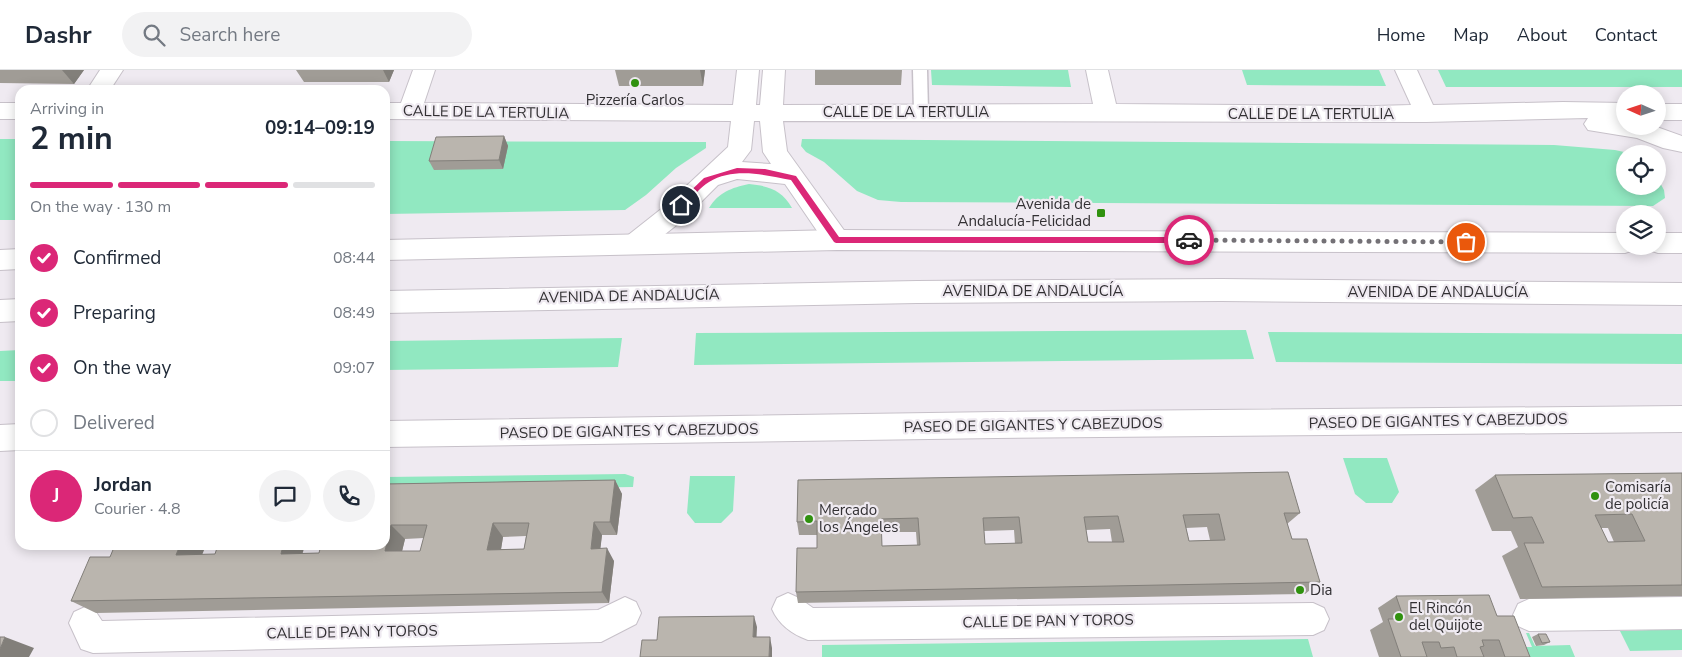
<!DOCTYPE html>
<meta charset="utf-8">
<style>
:root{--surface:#fff;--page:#f2f2f3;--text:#1f2937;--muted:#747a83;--line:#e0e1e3;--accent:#db2777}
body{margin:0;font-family:"Nunito Sans",sans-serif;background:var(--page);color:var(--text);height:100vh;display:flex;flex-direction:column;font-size:19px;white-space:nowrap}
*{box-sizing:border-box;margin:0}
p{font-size:16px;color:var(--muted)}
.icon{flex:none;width:28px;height:28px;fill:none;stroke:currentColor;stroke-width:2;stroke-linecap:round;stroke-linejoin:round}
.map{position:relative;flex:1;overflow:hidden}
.panel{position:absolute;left:15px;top:15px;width:375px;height:465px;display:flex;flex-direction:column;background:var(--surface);border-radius:15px;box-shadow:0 2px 12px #0003}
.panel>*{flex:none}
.needle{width:32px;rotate:273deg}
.fabs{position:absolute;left:1616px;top:15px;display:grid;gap:10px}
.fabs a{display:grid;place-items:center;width:50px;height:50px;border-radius:50%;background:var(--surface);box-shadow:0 2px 12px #0003;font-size:25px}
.pin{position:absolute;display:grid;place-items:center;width:42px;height:42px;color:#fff;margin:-21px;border:2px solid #fff;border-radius:50%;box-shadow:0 1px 5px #0007}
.courier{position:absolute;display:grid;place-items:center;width:50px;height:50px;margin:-25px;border:4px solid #db2777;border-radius:50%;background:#fff;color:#222;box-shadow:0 1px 6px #0007}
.overview em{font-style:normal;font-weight:700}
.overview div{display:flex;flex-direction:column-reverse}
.overview{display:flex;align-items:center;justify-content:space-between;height:85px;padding:0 15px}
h1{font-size:32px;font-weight:700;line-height:38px}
.bar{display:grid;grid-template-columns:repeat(4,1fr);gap:8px 5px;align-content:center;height:60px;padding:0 15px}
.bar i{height:6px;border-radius:4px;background:var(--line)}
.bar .active{background:var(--accent)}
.bar p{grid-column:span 4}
.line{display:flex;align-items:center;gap:12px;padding:0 15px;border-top:1px solid var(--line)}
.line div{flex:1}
.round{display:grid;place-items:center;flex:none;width:52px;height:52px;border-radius:26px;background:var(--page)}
ol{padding:0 15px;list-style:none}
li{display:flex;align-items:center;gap:15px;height:55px}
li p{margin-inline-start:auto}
li .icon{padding:5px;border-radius:50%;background:var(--accent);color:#fff;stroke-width:4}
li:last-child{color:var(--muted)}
li i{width:28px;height:28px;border:2px solid var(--line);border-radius:50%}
header{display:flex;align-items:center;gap:30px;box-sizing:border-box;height:70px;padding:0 25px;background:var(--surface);border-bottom:1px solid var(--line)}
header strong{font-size:24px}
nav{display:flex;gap:28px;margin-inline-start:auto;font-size:18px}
.search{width:350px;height:45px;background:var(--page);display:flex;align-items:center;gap:12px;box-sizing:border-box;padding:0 18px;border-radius:28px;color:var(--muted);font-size:19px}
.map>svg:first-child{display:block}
.green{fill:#91e8c1}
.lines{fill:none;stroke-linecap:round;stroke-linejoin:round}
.lane-casing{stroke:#c7c1c9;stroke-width:3}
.street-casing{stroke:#c7c1c9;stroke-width:2}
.primary-casing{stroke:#c7c1c9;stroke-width:2}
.lane{fill:#fff;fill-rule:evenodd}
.street{fill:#fff;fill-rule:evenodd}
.primary{fill:#fff;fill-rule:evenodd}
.wall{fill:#a09c96;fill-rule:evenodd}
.shaded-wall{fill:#827f7a}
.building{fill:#bab5ae;stroke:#827f7a;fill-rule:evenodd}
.route{fill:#db2777}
.done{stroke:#747176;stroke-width:5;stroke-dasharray:0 9}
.poi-dot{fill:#30910f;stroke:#efeaf1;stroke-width:2}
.labels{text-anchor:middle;stroke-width:4.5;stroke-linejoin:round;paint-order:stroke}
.poi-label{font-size:15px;fill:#323033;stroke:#efeaf1;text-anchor:start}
.street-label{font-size:15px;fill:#323033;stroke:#efeaf1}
</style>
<header>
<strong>Dashr</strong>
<div class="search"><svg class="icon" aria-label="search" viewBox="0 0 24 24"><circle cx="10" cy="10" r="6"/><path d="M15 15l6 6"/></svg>Search here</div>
<nav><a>Home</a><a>Map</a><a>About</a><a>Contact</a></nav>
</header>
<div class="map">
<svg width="1682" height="587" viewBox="0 0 1682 587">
<rect width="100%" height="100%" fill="#efeaf1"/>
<path class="green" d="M931 0H1068L1071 17 932 15Z
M1242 0H1379L1386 16 1247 15Z
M1438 0H1682V17H1446Z
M0 69H20V150H0Z
M802 69 1554 75 1615 80 1633 84H1625V116H1658V109L1664 120 1665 128 1653 136 901 132 878 130 857 121 824 92 806 82 801 76Z
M385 71 706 72V78L676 98 646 125 625 140 385 144Z
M749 114C769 116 782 120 792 138H709C719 122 731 118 749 114Z
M1246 260 1254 289 694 295 696 263Z
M1268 262 1682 264V294L1276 292Z
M622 268 618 297 385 300V271Z
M20 280V311H0V281Z
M1343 388H1387L1399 422 1392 433H1366L1355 424Z
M625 404 634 407 633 417 385 421V407Z
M690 406H735L733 441 721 453H695L687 443Z
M1682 559V580L1630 581 1620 561Z
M1526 563H1529L1535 576 1570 575 1575 587H1525L1521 577H1532Z
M1308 569 1313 587H822V575Z"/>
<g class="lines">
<g class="lane-casing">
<path id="lane" d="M913 0H927L928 42 926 45H916L914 42Z"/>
</g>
<g class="street-casing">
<path id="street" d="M100 0H123L110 20H87Z
M413 0H435L424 33 733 35 737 0H759L756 35H760L763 0H785L783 35 1093 34 1086 0H1108L1116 34 1375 36 1411 35 1395 0H1417L1433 35 1563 32 1625 33V49H1620L1625 50V56H1654L1682 66V82L1663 78 1637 68 1588 60 1584 54 1588 48 1426 52 783 51 787 81 846 163 850 170 846 177 837 180 828 177 785 114 737 109 718 115 683 150 645 180 636 183 627 180 623 173 627 166 665 136 728 77 731 51 385 49V33H401ZM754 51H760L763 82 771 94 742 92 751 80Z
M0 33H20V49H0Z
M1658 34H1682V50H1658Z
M1682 336V362L996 368 385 377V351L996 342Z
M20 354V380L0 381V355Z
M788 523 799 528 813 538 1313 533 1324 538 1329 549 1324 560 1313 565 808 570C792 564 779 555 772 539L777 528Z
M625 527 636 532 641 543 636 554 601 572 93 583 81 579 69 553 74 542 85 537 96 542 102 551 598 540Z
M1682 527V559L1529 561 1518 556 1513 545 1518 534 1529 529Z"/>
</g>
<g class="primary-casing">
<path id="primary" d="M837 160 1625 163V176H1636L1634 180 1625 183 837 180 385 190V170Z
M1658 163H1682V183H1658L1649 180 1647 176H1658Z
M20 179V199L0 200V180Z
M1221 209 1682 213V235L1221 231 917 233 385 243V221L917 211Z
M20 229V251L0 252V230Z"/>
</g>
<use href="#lane" class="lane"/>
<use href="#street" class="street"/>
<use href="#primary" class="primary"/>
</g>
<path class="wall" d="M0 0H84L74 14 0 13Z
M296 0H394L389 12H304Z
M615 0H705L703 16H619Z
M815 0H902L901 15H815Z
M504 66 508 76 503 99 434 100 429 91Z
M1682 403V526L1520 529 1502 486 1518 477 1511 461H1492L1475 420 1495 405ZM1601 458H1608L1614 472H1608Z
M615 410 622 424 617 465H602L600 479 614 491 609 533 96 543 71 531 202 485 319 483 385 414ZM526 466 524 479H501L503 467ZM424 468 420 481H402L405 469Z
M798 410 1300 443 1287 454 1292 469 1320 512 1305 524 798 533 796 522 817 478V465H799L797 452ZM1207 457 1210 470 1189 471 1186 458ZM1110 459 1112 472H1088L1086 460ZM1014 460 1015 474H985L984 461ZM881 462H916L917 475 882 476Z
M1396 526 1497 546 1530 587H1379L1370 560 1383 552 1378 538Z
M1538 564 1550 572 1544 575 1536 576 1532 567Z"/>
<path class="shaded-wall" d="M62 0H84L74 14Z
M383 0H394L389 12Z
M700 0H705L703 16Z
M504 66 508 76 503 99 499 90Z
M615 410 622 424 617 465 610 452Z
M594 452 602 465 599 491 591 479Z
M493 453 503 467 499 492 487 480Z
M391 455 405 469 399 494 385 481Z
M180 475H206L197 498 176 485Z
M283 475H305L299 496 281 484Z
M607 478 614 491 609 533 602 522Z
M754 546 757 557 756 578 753 567Z
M5 567 34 578 29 587H0V579Z
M770 567 772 578V587H769Z"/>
<path class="building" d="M504 66 499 90 429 91 436 67Z
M1288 402 1300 443H1284L1292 469H1307L1320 512 796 522 797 478H817V451L797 452 798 410ZM1219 444 1225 470 1189 471 1183 445ZM1118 446 1124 472H1088L1084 447ZM1019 447 1022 473 985 474 983 448ZM918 448 920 475 882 476 881 449Z
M1682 403V515L1542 517 1524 473H1544L1532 447 1513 448 1495 405ZM1632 444 1645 471 1608 472 1595 445Z
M615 410 610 452H594L591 479 607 478 602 522 71 531 90 487H110L115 475H180L176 485 215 484 218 475H283L281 484 319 483 321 475H385V414ZM493 453H529L524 479 487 480ZM391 455H427L420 481H385Z
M1489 525 1497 546H1514L1530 587H1505L1499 570H1482L1484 576 1480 577 1484 587H1457L1454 577 1441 578 1439 572H1422L1427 587H1401L1388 549H1404L1396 526Z
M754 546 753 567H770L769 587H640L642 570H657L659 547Z
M1538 564H1546L1550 572 1542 573Z
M0 567H5L0 579Z"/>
<path class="route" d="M737 98 765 99 796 106 839 167H1189L1193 170 1189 173H836L834 172 791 110C765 105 734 97 709 112 700 117 691 129 684 137H678V133L704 108Z"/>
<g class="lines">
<path class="done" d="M1189 170 1466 172"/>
</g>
<g class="poi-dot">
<circle cx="635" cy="13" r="5"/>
<rect x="1096" y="138" width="10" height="10" rx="2.5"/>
<circle cx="1595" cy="426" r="5"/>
<circle cx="809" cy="449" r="5"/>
<circle cx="1300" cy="520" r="5"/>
<circle cx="1399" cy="547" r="5"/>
</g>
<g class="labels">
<g class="poi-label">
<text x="635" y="35" text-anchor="middle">Pizzería Carlos</text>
<text x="1091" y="139" text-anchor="end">Avenida de<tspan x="1091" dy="17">Andalucía-Felicidad</tspan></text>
<text x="1605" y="422">Comisaría<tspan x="1605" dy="17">de policía</tspan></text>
<text x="819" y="445">Mercado<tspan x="819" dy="17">los Ángeles</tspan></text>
<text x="1310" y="525">Dia</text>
<text x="1409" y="543">El Rincón<tspan x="1409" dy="17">del Quijote</tspan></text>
</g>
<g class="street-label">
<text transform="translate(486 42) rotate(1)" y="5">CALLE DE LA TERTULIA</text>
<text x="906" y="47">CALLE DE LA TERTULIA</text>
<text x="1311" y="49">CALLE DE LA TERTULIA</text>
<text x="1033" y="226">AVENIDA DE ANDALUCÍA</text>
<text x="1438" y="227">AVENIDA DE ANDALUCÍA</text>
<text transform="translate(629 226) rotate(-1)" y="5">AVENIDA DE ANDALUCÍA</text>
<text transform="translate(1438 351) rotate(-1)" y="5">PASEO DE GIGANTES Y CABEZUDOS</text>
<text transform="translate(1033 355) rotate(-1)" y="5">PASEO DE GIGANTES Y CABEZUDOS</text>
<text transform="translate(629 361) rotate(-1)" y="5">PASEO DE GIGANTES Y CABEZUDOS</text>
<text transform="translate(1048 551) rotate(-1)" y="5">CALLE DE PAN Y TOROS</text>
<text transform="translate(352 562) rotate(-1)" y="5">CALLE DE PAN Y TOROS</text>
</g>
</g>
</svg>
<div class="fabs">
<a><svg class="needle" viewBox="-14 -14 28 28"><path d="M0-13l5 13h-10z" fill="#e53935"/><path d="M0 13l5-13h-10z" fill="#747a83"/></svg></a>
<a><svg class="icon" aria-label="locate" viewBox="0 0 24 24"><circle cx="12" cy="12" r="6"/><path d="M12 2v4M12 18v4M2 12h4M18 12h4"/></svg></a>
<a><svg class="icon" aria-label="layers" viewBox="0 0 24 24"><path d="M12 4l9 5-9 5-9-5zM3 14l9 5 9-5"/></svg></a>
</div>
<div class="pin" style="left:1466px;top:172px;background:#ea580c"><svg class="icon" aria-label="bag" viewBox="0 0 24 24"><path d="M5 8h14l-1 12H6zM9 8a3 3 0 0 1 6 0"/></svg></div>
<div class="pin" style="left:681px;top:135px;background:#1f2937"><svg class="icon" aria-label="home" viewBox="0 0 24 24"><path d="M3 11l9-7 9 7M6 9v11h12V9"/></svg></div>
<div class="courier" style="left:1189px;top:170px"><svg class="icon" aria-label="car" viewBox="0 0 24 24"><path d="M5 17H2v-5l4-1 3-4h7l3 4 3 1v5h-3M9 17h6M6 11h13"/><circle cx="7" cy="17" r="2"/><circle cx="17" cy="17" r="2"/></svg></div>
<section class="panel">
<div class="overview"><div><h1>2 min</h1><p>Arriving in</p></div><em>09:14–09:19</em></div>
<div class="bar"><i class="active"></i><i class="active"></i><i class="active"></i><i></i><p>On the way · 130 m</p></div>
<ol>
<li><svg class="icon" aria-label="check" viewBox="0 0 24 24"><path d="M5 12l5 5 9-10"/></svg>Confirmed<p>08:44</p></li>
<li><svg class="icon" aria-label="check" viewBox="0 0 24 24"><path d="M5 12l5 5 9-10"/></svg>Preparing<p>08:49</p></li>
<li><svg class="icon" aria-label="check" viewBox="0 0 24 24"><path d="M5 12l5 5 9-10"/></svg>On the way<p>09:07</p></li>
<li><i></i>Delivered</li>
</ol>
<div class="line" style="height:90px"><b class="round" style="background:var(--accent);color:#fff">J</b><div><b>Jordan</b><p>Courier · 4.8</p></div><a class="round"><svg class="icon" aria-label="chat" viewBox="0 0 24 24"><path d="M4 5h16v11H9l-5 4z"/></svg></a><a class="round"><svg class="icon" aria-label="phone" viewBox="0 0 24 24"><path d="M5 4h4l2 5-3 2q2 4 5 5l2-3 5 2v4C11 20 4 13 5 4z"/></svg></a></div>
</section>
</div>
